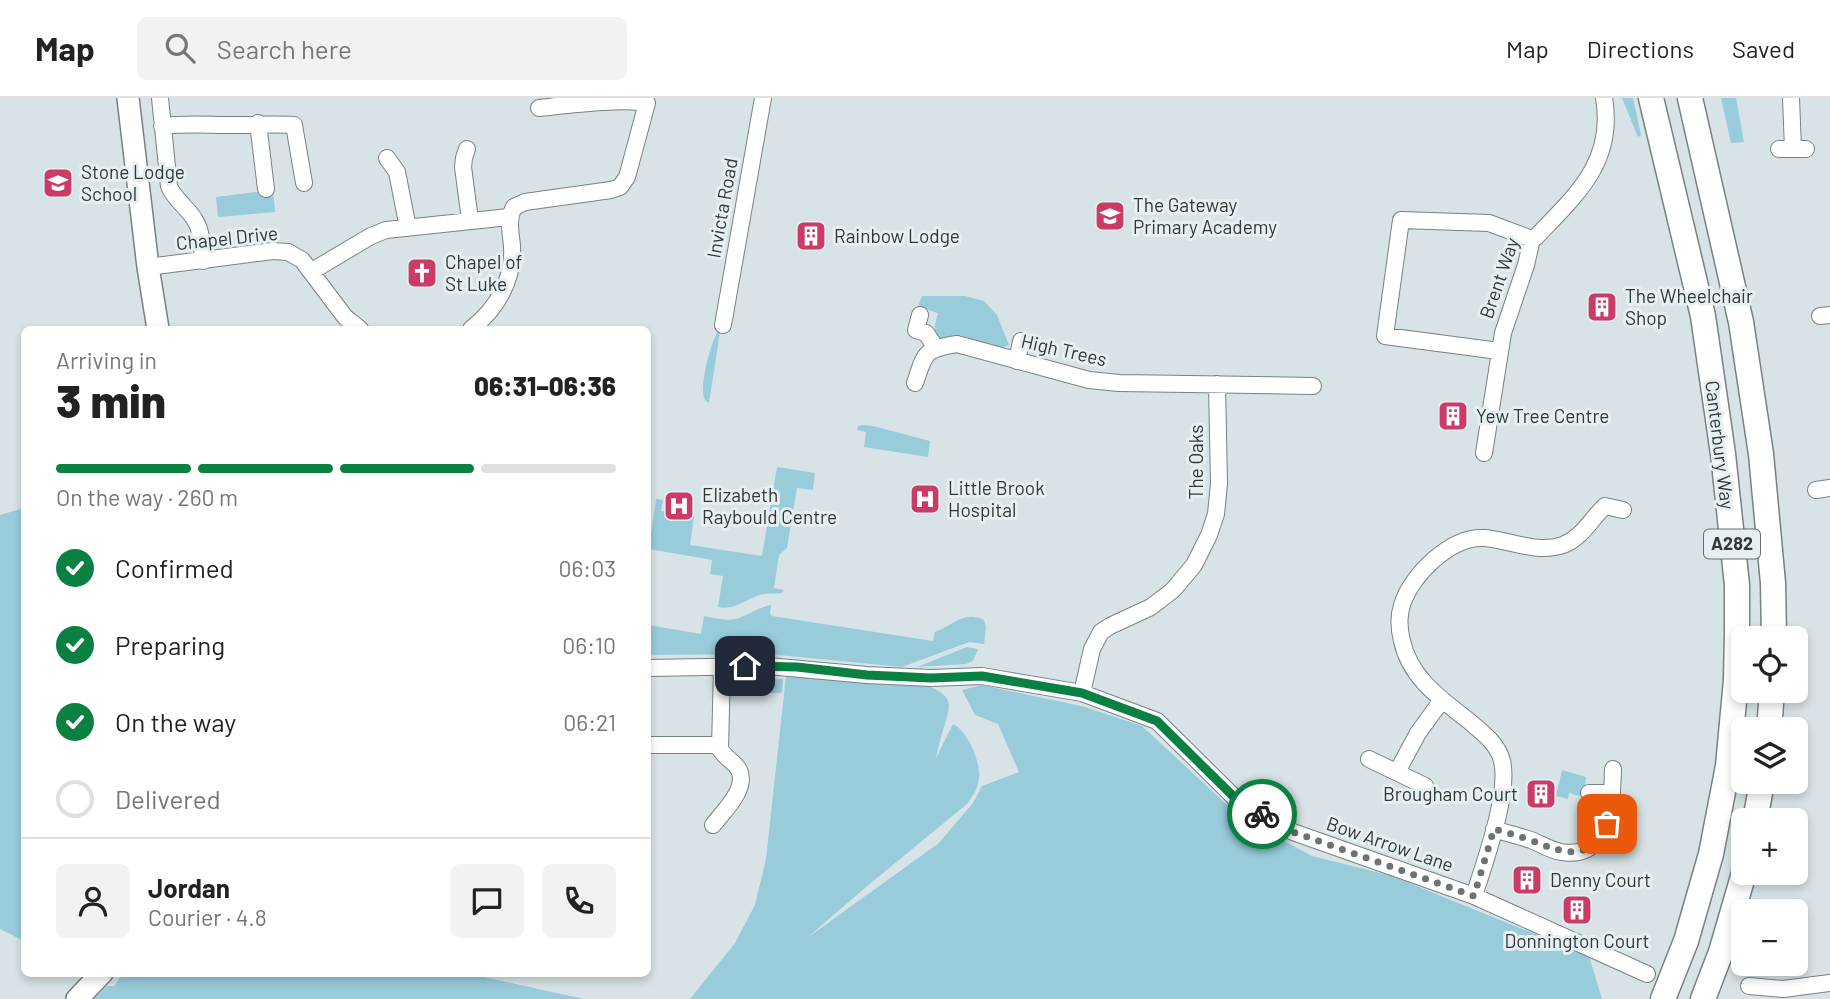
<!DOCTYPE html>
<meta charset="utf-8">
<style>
:root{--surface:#fff;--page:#f2f2f2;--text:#222;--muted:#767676;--line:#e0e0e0;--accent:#0b8043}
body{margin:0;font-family:Barlow,sans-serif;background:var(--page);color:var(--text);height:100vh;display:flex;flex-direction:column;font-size:26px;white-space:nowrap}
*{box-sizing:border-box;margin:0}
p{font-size:23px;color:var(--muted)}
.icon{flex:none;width:38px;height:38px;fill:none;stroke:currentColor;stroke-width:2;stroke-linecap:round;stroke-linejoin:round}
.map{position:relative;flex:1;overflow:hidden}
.drawer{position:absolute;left:21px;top:228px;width:630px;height:651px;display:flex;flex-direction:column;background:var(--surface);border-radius:10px;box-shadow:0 4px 10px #0003}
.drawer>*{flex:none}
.controls{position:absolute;left:1731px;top:528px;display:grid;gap:14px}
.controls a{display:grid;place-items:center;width:77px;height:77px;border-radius:10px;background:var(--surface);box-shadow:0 4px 10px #0003;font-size:35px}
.pin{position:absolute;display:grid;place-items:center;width:60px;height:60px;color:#fff;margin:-30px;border-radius:14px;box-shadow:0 4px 10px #0006}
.courier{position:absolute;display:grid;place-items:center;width:70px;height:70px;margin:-35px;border:5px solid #0b8043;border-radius:50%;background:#fff;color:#222;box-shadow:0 2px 9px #0007}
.overview em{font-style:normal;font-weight:800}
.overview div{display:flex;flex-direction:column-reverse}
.overview{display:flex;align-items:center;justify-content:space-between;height:119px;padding:0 35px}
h1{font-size:46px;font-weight:800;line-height:52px}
.bar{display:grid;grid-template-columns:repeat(4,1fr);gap:10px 7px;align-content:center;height:84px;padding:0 35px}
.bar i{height:9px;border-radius:5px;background:var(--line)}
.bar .active{background:var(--accent)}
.bar p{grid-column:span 4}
.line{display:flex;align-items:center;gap:18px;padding:0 35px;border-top:2px solid var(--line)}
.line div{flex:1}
.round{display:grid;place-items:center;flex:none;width:74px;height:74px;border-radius:10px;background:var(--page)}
ol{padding:0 35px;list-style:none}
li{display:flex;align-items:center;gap:21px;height:77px}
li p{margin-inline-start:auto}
li .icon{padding:7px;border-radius:50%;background:var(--accent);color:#fff;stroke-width:4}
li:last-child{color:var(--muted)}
li i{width:38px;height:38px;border:4px solid var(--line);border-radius:50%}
header{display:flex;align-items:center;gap:42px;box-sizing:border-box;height:98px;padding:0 35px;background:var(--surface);border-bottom:2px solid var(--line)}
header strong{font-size:33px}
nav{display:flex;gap:38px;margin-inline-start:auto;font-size:24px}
.search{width:490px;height:63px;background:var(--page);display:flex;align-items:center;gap:18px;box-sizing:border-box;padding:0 24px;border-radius:10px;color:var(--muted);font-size:26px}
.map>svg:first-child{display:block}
.green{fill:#98ccdb}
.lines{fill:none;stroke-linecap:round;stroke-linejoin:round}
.minor-casing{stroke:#778285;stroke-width:18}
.major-casing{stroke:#778285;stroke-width:24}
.highway-casing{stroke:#778285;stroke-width:27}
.minor{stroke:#fff;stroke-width:16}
.major{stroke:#fff;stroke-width:21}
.highway{stroke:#fff;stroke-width:24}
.done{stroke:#6c7375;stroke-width:7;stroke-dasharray:0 12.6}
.route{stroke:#0b8043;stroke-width:9}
.labels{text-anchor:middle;stroke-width:6;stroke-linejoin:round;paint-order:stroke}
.shield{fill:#e5f0f3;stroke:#686e70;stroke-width:2}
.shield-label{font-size:18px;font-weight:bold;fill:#323738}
.poi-label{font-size:19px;fill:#323738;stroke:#e5f0f3;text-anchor:start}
.street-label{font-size:19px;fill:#323738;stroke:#e5f0f3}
</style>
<header>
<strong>Map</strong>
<div class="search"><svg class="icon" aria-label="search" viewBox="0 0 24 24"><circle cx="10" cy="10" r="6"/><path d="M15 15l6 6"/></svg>Search here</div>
<nav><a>Map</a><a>Directions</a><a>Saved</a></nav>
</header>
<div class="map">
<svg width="1830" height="901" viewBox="0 0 1830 901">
<rect width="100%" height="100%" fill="#d7e3e6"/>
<path class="green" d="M1622 0H1633L1641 37 1638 39Z
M1721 0H1736L1744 44 1731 45Z
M273 92 275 114 218 119 216 99Z
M922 198H965L984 203 997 217 1009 247 1001 250 960 237 959 240 942 243C931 234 935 227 938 215L918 209Z
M718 233 720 234 709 305C708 304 706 303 705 302 698 291 711 243 718 233Z
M862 327 873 328 930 343 928 359 864 349 866 334 857 332 858 328Z
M777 369 815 375 813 392 797 390 787 450 779 457 774 490 784 492 782 495C776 496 770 495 764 496 746 499 738 513 718 509L723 478 710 476 712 462 649 451 656 401 663 402 661 413 694 418 690 447 762 458Z
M24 410V843L0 831V417Z
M771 507 770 516 772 518 933 543 935 534C953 527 964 512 984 522L986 529 984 546 969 544 902 569 768 556 648 557V527L701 536 704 518C715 520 728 524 739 520 750 516 759 509 771 507Z
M967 549 978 551 973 563 966 566 917 569Z
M786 578 926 587C955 599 951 606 943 632 940 641 938 651 936 660L953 626C967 632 981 664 979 680 978 691 973 698 967 706L866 789 807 840 939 745 973 705 982 688 1019 674 998 626 975 617 962 592 982 587 1085 609 1142 628 1224 704 1262 731 1312 758 1392 778 1589 858 1602 901H690L735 845 755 807 766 761Z
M783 581 782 595H758V582Z
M1562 672 1586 679 1584 699 1569 695 1568 701 1556 698Z
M123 875H466L584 901H94L107 888H114Z"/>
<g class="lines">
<g class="minor-casing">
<path id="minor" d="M160 0 169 88C174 102 189 110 196 124 202 134 202 151 203 163
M1791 0 1793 51
M258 25 266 91
M162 28C186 25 209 27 233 27 254 27 273 26 294 27L304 85
M467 51 464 60 463 69 470 122
M1779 51H1806
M387 60 397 74 408 130
M148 169 273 153 288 154 302 162 345 219 360 231
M312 173 371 138 386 132 509 119
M920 217 916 232 926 235 936 250
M1820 218 1830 217
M723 227 763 0
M471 231C497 211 514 181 512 148 511 135 507 122 514 109L525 104 611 92 620 89 627 79 647 5C622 0 568 7 539 10
M1499 253 1385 238 1401 122 1489 125 1532 141
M1017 263 1021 243
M915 285C925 255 924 251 957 246L1089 282 1119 285 1313 288
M1484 355 1503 235 1526 167 1532 141 1536 139C1576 97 1615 64 1604 0
M1816 392 1830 390
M648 570 768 568 867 577 931 580 982 578 1082 595 1157 623 1235 700 1293 734 1474 798 1647 876
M1082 595 1092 551 1101 534 1110 528 1151 509 1173 492 1194 467 1209 437 1216 416 1219 386 1217 286
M648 647H720
M1369 661 1425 688
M1397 674 1418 635 1442 602
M1589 695H1612
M713 727C723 714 748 691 739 672 735 664 725 660 720 651L722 569
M1494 731C1506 735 1519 738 1531 742 1541 746 1550 752 1561 754 1611 762 1612 705 1613 671
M1474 798C1484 766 1510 695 1502 663 1498 646 1482 634 1469 623 1441 601 1410 580 1402 543 1399 531 1398 519 1402 507 1411 477 1451 438 1484 440 1511 442 1536 456 1563 447 1582 440 1591 421 1605 408L1623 412
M1749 888 1783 891 1830 885"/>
</g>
<g class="major-casing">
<path id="major" d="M128 0 148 169 158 231
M77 901 102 875"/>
</g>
<g class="highway-casing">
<path id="highway" d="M1651 0 1703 218 1723 356 1737 487V535L1736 582 1728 668 1711 756 1686 843 1663 901
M1690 0 1741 224 1761 356 1773 485 1774 541
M1769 632 1772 593
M1755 723 1762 684
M1703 901 1721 854 1744 775"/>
</g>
<use href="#minor" class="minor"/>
<use href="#major" class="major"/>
<use href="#highway" class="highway"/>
</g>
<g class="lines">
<path class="done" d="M1262 716 1293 734 1474 798 1494 731C1505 734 1516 737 1527 741 1560 753 1588 768 1607 726"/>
<path class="route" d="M745 568 797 569 867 577 931 580 982 578 1082 595 1157 623 1235 700 1262 716"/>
</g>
<defs>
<g id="school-square" transform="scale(1.575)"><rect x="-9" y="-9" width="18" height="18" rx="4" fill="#ca3c67" stroke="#e5f0f3"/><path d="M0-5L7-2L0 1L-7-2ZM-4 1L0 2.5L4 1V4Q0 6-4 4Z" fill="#fff"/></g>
<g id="building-square" transform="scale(1.575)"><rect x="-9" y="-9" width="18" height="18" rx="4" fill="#ca3c67" stroke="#e5f0f3"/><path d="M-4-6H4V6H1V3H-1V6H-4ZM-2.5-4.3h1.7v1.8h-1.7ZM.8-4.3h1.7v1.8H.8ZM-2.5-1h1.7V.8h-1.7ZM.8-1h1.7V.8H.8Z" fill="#fff"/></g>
<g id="church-square" transform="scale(1.575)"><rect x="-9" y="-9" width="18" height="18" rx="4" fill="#ca3c67" stroke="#e5f0f3"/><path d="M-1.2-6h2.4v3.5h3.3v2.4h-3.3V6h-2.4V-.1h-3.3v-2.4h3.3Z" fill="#fff"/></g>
<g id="hospital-square" transform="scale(1.575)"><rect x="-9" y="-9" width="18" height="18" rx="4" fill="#ca3c67" stroke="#e5f0f3"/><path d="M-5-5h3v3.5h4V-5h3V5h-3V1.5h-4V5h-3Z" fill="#fff"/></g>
</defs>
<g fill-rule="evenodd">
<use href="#school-square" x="58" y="85"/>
<use href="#school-square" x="1110" y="118"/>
<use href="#building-square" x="811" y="138"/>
<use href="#church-square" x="422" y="175"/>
<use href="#building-square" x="1602" y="209"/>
<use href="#building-square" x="1453" y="318"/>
<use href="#hospital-square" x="925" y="401"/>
<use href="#hospital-square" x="679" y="408"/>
<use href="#building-square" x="1541" y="696"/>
<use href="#building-square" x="1527" y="782"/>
<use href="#building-square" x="1577" y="812"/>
</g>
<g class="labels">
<rect class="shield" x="1704" y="431.5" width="56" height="29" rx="5"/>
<g class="shield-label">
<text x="1732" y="452">A282</text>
</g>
<g class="poi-label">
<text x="81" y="81">Stone Lodge<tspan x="81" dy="22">School</tspan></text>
<text x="1133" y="114">The Gateway<tspan x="1133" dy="22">Primary Academy</tspan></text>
<text x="834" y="145">Rainbow Lodge</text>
<text x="445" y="171">Chapel of<tspan x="445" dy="22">St Luke</tspan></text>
<text x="1625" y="205">The Wheelchair<tspan x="1625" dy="22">Shop</tspan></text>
<text x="1476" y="325">Yew Tree Centre</text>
<text x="948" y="397">Little Brook<tspan x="948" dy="22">Hospital</tspan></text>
<text x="702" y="404">Elizabeth<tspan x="702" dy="22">Raybould Centre</tspan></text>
<text x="1518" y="703" text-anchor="end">Brougham Court</text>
<text x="1550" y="789">Denny Court</text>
<text x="1577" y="850" text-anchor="middle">Donnington Court</text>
</g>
<g class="street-label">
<text transform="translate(722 110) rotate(-80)" y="7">Invicta Road</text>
<text transform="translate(227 140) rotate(-6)" y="7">Chapel Drive</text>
<text transform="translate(1499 180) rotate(-71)" y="7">Brent Way</text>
<text transform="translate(1064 252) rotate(13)" y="7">High Trees</text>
<text transform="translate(1720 347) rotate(83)" y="7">Canterbury Way</text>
<text transform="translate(1196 364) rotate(-90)" y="7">The Oaks</text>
<text transform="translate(1390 746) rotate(19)" y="7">Bow Arrow Lane</text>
</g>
</g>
</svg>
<div class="controls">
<a><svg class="icon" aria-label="locate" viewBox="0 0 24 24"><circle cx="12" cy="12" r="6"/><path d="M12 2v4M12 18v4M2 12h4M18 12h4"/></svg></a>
<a><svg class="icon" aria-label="layers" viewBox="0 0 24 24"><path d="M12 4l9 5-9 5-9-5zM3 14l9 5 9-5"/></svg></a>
<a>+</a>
<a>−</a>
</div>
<div class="pin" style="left:1607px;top:726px;background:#ea580c"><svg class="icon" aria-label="bag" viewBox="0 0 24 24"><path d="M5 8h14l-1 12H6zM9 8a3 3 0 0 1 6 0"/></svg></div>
<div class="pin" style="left:745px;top:568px;background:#1f2937"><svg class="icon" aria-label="home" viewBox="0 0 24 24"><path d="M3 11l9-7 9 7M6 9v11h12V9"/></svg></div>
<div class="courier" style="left:1262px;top:716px"><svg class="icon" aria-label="bike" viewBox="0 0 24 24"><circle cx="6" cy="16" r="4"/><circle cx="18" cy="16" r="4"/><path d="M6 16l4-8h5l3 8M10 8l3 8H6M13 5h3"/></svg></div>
<section class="drawer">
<div class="overview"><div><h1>3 min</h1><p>Arriving in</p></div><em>06:31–06:36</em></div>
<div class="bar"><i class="active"></i><i class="active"></i><i class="active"></i><i></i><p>On the way · 260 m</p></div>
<ol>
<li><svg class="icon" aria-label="check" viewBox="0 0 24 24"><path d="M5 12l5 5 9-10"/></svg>Confirmed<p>06:03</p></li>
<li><svg class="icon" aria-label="check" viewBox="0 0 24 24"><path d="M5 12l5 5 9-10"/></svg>Preparing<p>06:10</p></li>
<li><svg class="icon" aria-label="check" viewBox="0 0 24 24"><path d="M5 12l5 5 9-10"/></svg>On the way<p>06:21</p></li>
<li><i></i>Delivered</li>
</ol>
<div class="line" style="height:126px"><a class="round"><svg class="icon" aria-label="person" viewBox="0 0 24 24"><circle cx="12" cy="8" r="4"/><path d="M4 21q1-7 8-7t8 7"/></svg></a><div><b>Jordan</b><p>Courier · 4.8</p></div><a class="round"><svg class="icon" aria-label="chat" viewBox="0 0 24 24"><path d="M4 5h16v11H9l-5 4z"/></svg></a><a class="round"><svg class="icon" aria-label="phone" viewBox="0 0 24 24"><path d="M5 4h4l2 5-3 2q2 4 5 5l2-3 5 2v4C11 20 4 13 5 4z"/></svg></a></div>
</section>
</div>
